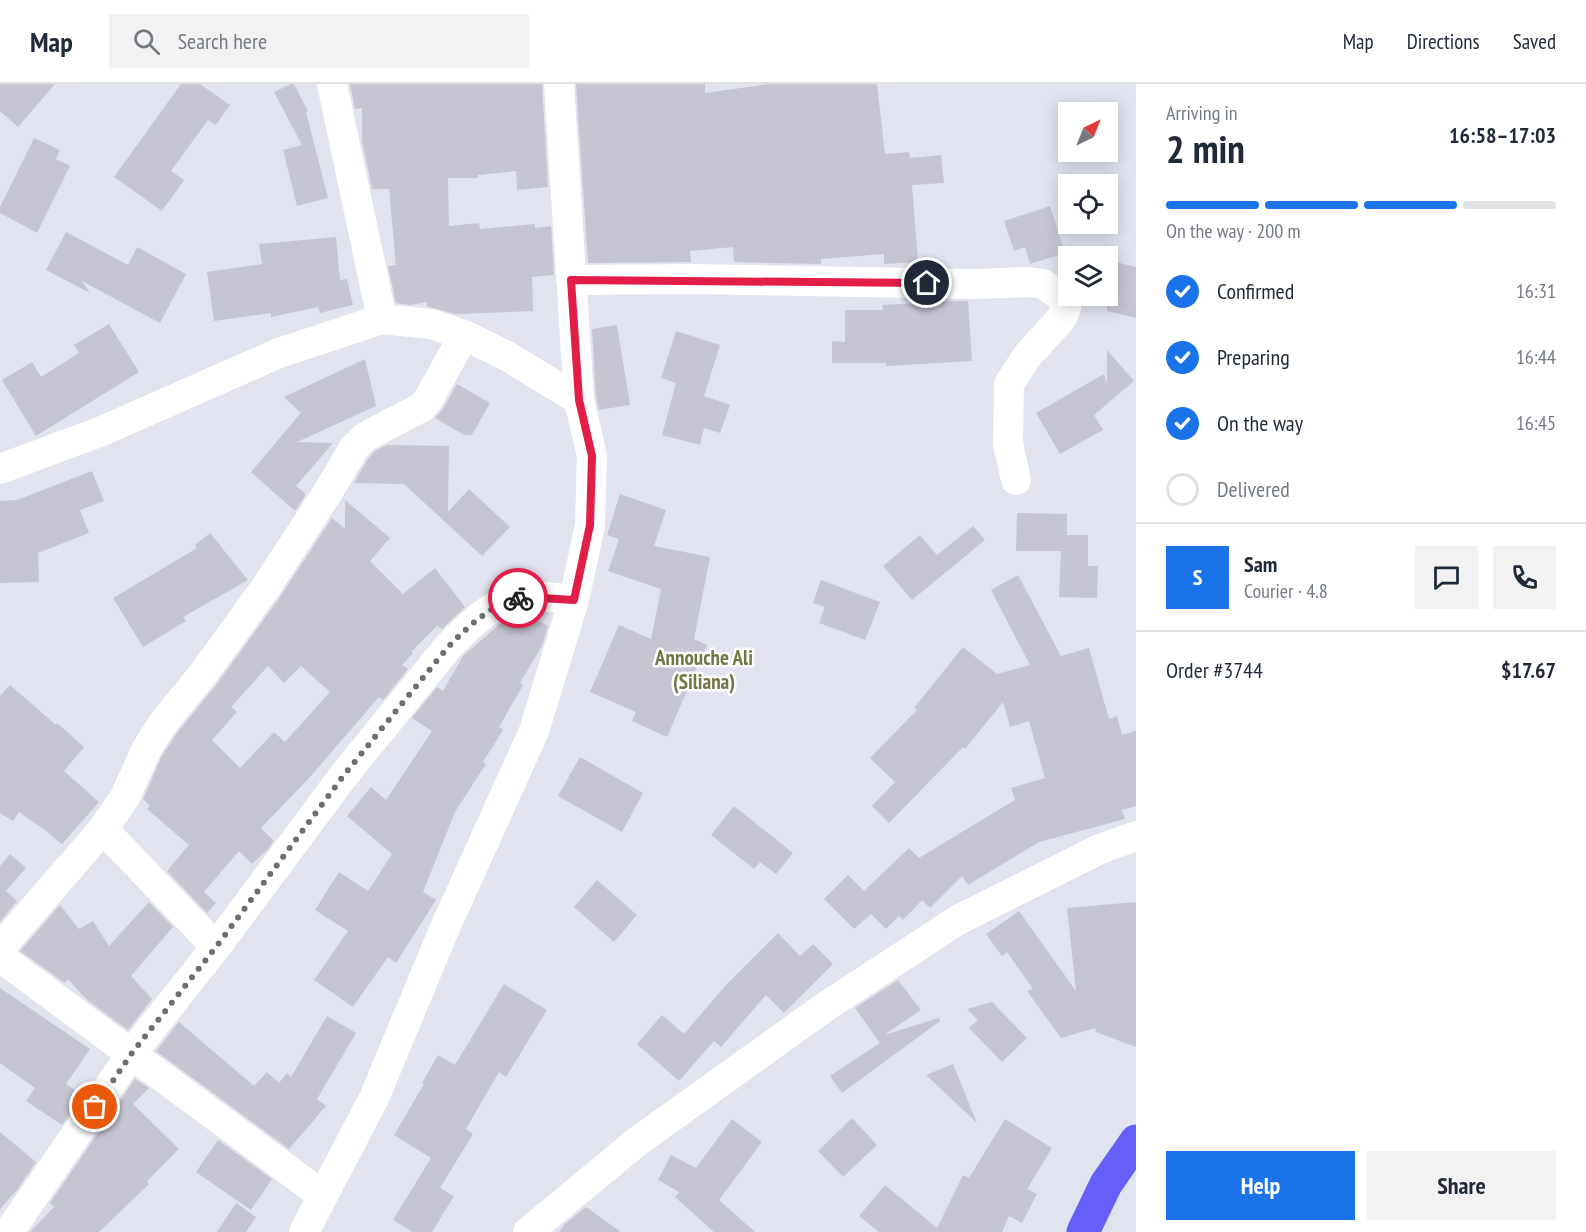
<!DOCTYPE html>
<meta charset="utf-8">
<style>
:root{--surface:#fff;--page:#f2f2f3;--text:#1f2937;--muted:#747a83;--line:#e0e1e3;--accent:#1a73e8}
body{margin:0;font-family:"PT Sans Narrow",sans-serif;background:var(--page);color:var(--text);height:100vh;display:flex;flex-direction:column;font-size:22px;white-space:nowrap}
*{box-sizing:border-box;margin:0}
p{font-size:20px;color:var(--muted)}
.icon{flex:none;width:33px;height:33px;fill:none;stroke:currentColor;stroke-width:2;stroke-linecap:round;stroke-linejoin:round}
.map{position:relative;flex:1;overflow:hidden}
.side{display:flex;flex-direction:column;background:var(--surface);width:450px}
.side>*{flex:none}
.needle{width:39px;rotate:43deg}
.tools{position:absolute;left:1058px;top:18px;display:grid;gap:12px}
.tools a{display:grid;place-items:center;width:60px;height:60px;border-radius:0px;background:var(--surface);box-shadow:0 3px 15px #0003;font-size:30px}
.pin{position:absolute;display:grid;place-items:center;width:51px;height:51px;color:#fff;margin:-26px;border:3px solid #fff;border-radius:50%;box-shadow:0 2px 6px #0007}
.courier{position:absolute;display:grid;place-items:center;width:60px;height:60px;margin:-30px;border:4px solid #e11d48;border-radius:50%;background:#fff;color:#222;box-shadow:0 2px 8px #0007}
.summary em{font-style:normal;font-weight:700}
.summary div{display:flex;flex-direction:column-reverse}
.summary{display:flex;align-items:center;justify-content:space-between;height:102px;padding:0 30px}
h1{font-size:39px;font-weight:700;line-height:45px}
.bar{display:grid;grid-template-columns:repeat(4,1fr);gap:9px 6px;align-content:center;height:72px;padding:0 30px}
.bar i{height:8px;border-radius:4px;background:var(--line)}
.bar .active{background:var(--accent)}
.bar p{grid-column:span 4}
.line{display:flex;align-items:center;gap:15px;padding:0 30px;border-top:2px solid var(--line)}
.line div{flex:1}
.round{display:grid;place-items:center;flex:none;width:63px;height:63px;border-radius:0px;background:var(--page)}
ol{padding:0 30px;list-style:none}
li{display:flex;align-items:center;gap:18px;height:66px}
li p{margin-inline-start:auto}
li .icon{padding:6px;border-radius:50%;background:var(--accent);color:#fff;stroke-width:4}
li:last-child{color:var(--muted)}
li i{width:33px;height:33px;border:3px solid var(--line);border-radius:50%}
.primary-button{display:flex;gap:12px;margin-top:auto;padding:12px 30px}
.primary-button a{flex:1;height:69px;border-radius:0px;background:var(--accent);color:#fff;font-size:24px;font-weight:700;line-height:69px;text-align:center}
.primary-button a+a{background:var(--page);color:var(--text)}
header{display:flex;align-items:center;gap:36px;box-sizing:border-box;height:84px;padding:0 30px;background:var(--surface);border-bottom:2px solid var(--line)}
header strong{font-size:28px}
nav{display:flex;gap:33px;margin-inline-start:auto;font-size:21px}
.search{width:420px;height:54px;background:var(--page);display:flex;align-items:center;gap:15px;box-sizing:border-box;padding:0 21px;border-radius:0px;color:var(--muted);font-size:22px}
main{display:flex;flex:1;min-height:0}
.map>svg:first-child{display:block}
.building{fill:#c5c6d2;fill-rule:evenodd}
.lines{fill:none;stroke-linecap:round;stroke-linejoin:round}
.street{stroke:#fff;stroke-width:30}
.primary{stroke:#645ff6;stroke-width:33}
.done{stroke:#6d6d72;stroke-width:6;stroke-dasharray:0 10.8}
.route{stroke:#e11d48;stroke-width:8}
.labels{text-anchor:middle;stroke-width:5;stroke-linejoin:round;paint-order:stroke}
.quarter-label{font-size:21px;font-weight:bold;fill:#727646;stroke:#fff}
</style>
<header>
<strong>Map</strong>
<div class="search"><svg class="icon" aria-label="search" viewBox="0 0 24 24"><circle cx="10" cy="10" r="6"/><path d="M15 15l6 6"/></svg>Search here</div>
<nav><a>Map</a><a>Directions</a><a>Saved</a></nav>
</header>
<main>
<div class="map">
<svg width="1136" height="1148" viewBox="0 0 1136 1148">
<rect width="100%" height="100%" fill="#e1e3ef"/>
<path class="building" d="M0 0H55L18 43 0 27Z
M181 0H200L230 21 216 41 208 36 171 87 184 96 162 127 114 93Z
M291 0H294L308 27 306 28 328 114 297 122 283 66 302 61 274 8Z
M350 0H542L548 103 517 106 516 87 478 91V94H448L449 142 479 139 480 145 535 140V144L551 142 554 191 532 193 533 227 455 230 427 222V218L410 221 396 219 388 182 396 181 389 105H372L362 56V24L355 25Z
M576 0H705V9L770 0H877L885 70 909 68 910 74 941 71 944 99 912 101 918 178 884 180V170L821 175V180L734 178 733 163 690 167 691 178 588 179Z
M34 54 60 66 56 75 70 82 37 149 0 129V123Z
M1050 122 1065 169 1030 180 1025 163 1014 167 1004 137Z
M66 148 128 181 137 163 186 190 160 239 82 197 90 209 46 186Z
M336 153 340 196 347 195 353 221 320 229 318 223 271 233V229L214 237 207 188 262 180 259 160Z
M1107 176 1136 183V234L1107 227Z
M954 217H968L972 277 886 282V279H832V257L845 258V226H883L882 221Z
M109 240 139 288 36 352 2 296 32 278 41 293 79 269 74 261Z
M617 241 630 321 599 326 596 313 592 245Z
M676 247 720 261 704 312 730 321 720 349 704 344 700 361 662 351 676 299 661 294Z
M1107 266 1134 297 1094 331 1103 346 1060 370 1036 329 1104 290 1107 300Z
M365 275 376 322 297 358 333 359 296 402 306 410 295 427 251 388 301 329 284 313Z
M457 300 490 319 472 351H464L435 334 443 325Z
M387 361 449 362 448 428 469 405 510 443 482 472 404 400 354 399 368 375 375 367Z
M92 387 104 417 80 426 89 449 38 469 39 498 0 499V417L17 416Z
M620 410 666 426 654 462 710 473 694 555 707 561 667 653 632 637 636 628 590 608 619 541 651 555 661 505 608 487 619 455 607 451Z
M345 416 390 454 370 477 403 510 435 484 465 523 442 545 437 542 411 568 413 569 402 581 408 585 383 616 379 613 310 693 261 744 274 757 267 766 252 780 239 767 204 808 216 819 207 829 167 787 189 761 147 725 150 722 143 715 162 672 177 649 217 600 280 513 332 434 345 445ZM268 582 284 599 301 582 330 608 285 658 274 648 240 684 212 656 237 628 231 623Z
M1017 429 1067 430V451H1088V482H1098L1097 514 1059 513 1061 467H1016Z
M973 442 985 456 912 516 883 482 920 451 937 471Z
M210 449 248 496 183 533 186 537 143 563 113 514 197 464 195 461Z
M1018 491 1061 572 1089 564 1109 635 1117 632 1122 651 1136 647V722L1122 726 1125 735 1039 758 968 801 962 792 930 824 922 816 903 836 899 832 886 845 871 830 854 845 824 815 848 791 864 807 909 764 919 774 1015 716 1011 704 1045 694 1029 637 1010 643 1003 618 965 665 963 663 889 739 872 722 895 698 870 674 917 626 914 624 963 563 997 590 1030 581 991 506Z
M821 496 880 518 865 556 819 539 825 523 813 519Z
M525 530 548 542 542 562 520 599 523 601 499 643 503 646 483 678 486 680 455 728 423 808 436 816 396 879 388 873 353 923 314 896 348 847 315 826 339 788 368 807 392 770 347 732 371 703 386 716 432 647 412 634 437 603 443 607 463 572 500 540Z
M10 601 56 641 57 639 84 663 64 687 99 718 62 760 45 746 19 728 13 737 0 729V612Z
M580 673 643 709 622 748 558 712Z
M734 722 793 769 776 790 760 778 754 785 711 751Z
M10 770 26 784 6 807 17 817 0 838V782Z
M597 796 637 831 614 858 574 823Z
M149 818 173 843 131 892 152 915 128 946 86 915 68 895 65 899 20 867 60 821 79 845 93 837 109 862Z
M1136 818V963L1096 948 1095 944 1061 954 1027 907 1033 905 1007 868 1002 872 986 850 1019 827 1076 907 1067 824Z
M778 849 800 872 813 860 833 880 784 929 766 911 721 963 714 957 679 997 637 960 662 931 684 950 726 901Z
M898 896 921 926 884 951 939 934 940 937 842 1009 830 992 880 959 855 924Z
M504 900 547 926 506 993 499 988 466 1045 473 1050 440 1104 454 1112 432 1148H413L393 1136 431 1074 394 1051 424 1000 422 999 438 971 455 981Z
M0 904 90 965 66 1000 82 1011 62 1041 26 1017 35 1004 0 979Z
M992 918 1027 954 1002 978 969 944 978 936 967 925Z
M327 932 356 949 317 1015 326 1022 289 1065 156 967 179 938 254 1002 267 988 279 999 287 989 291 993Z
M953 980 977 1039 926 991Z
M135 995 149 1004 133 1020 179 1065 147 1097 149 1100 99 1148H30L54 1123 50 1119Z
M852 1034 877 1061 843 1093 818 1067Z
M732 1035 762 1058 719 1116 755 1148H714L675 1113 679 1108 658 1096 671 1071 696 1084Z
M1005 1035 1052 1064 1027 1105 1037 1110 1022 1139 1009 1132 1002 1148H879L859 1132 885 1101 937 1144 963 1091 969 1094Z
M0 1048 36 1078 17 1106 0 1125Z
M218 1056 272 1095 251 1126 196 1088Z
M236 1119 256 1133 246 1148H217Z
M586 1123 621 1148H559L565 1140Z"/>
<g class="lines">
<path class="street" d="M332 0 382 235
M571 196 694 195 974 200 1028 198 1043 200 1052 206 1062 213 1066 224 1061 235 1028 271 1009 300 1008 359 1016 396
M0 385 102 347 279 269 382 235 431 240 464 251 507 272 579 316
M103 745 216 863
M0 864 103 745 125 713 147 664 163 639 203 590 266 503 328 408 354 364 365 353 422 323 428 316 464 251
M0 873 322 1111
M9 1148 132 969 216 863 344 691 448 563C469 542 491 518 522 513 538 510 558 515 574 516
M304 1148 374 1014 444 846 534 647 574 516 590 441 592 372 579 316 559 0
M528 1148 638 1057 825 923 958 836 1100 765 1136 752"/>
<path class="primary" d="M1083 1148 1106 1100 1136 1057"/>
</g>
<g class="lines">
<path class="done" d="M95 1023 132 969 216 863 344 691 448 563C469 542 489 522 518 514"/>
<path class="route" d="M518 514 524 513 574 516 590 441 592 372 579 316 571 196 927 199"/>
</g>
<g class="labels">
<g class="quarter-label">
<text x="704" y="581">Annouche Ali<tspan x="704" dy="24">(Siliana)</tspan></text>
</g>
</g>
</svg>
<div class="tools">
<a><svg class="needle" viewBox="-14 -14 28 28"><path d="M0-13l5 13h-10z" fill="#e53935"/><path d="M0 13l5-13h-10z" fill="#747a83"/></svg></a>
<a><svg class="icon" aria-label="locate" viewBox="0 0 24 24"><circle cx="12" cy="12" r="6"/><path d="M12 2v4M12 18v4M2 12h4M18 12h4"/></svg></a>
<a><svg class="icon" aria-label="layers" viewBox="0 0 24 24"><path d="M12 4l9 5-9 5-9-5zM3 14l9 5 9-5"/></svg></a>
</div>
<div class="pin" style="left:95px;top:1023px;background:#ea580c"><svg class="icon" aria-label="bag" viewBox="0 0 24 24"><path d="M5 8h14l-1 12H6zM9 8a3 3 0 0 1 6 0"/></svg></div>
<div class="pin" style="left:927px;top:199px;background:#1f2937"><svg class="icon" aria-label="home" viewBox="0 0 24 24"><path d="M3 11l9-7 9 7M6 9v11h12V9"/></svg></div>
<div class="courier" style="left:518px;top:514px"><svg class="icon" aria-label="bike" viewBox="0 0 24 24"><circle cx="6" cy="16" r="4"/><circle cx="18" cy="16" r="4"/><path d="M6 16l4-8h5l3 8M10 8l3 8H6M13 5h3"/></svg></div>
</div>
<section class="side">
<div class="summary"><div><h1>2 min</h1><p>Arriving in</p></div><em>16:58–17:03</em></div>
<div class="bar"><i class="active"></i><i class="active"></i><i class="active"></i><i></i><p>On the way · 200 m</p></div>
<ol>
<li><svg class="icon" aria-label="check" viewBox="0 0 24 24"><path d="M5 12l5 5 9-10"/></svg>Confirmed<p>16:31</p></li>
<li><svg class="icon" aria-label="check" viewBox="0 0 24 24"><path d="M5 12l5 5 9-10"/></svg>Preparing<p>16:44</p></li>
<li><svg class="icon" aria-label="check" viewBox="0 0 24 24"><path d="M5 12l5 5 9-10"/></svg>On the way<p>16:45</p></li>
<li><i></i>Delivered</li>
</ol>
<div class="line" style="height:108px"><b class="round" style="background:var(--accent);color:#fff">S</b><div><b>Sam</b><p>Courier · 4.8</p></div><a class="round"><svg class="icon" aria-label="chat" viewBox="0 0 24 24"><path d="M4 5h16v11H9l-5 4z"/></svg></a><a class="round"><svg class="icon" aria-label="phone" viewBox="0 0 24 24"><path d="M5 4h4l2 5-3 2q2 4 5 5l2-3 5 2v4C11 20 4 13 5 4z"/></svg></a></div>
<div class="line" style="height:78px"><div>Order #3744</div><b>$17.67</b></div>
<div class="primary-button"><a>Help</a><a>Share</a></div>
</section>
</main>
